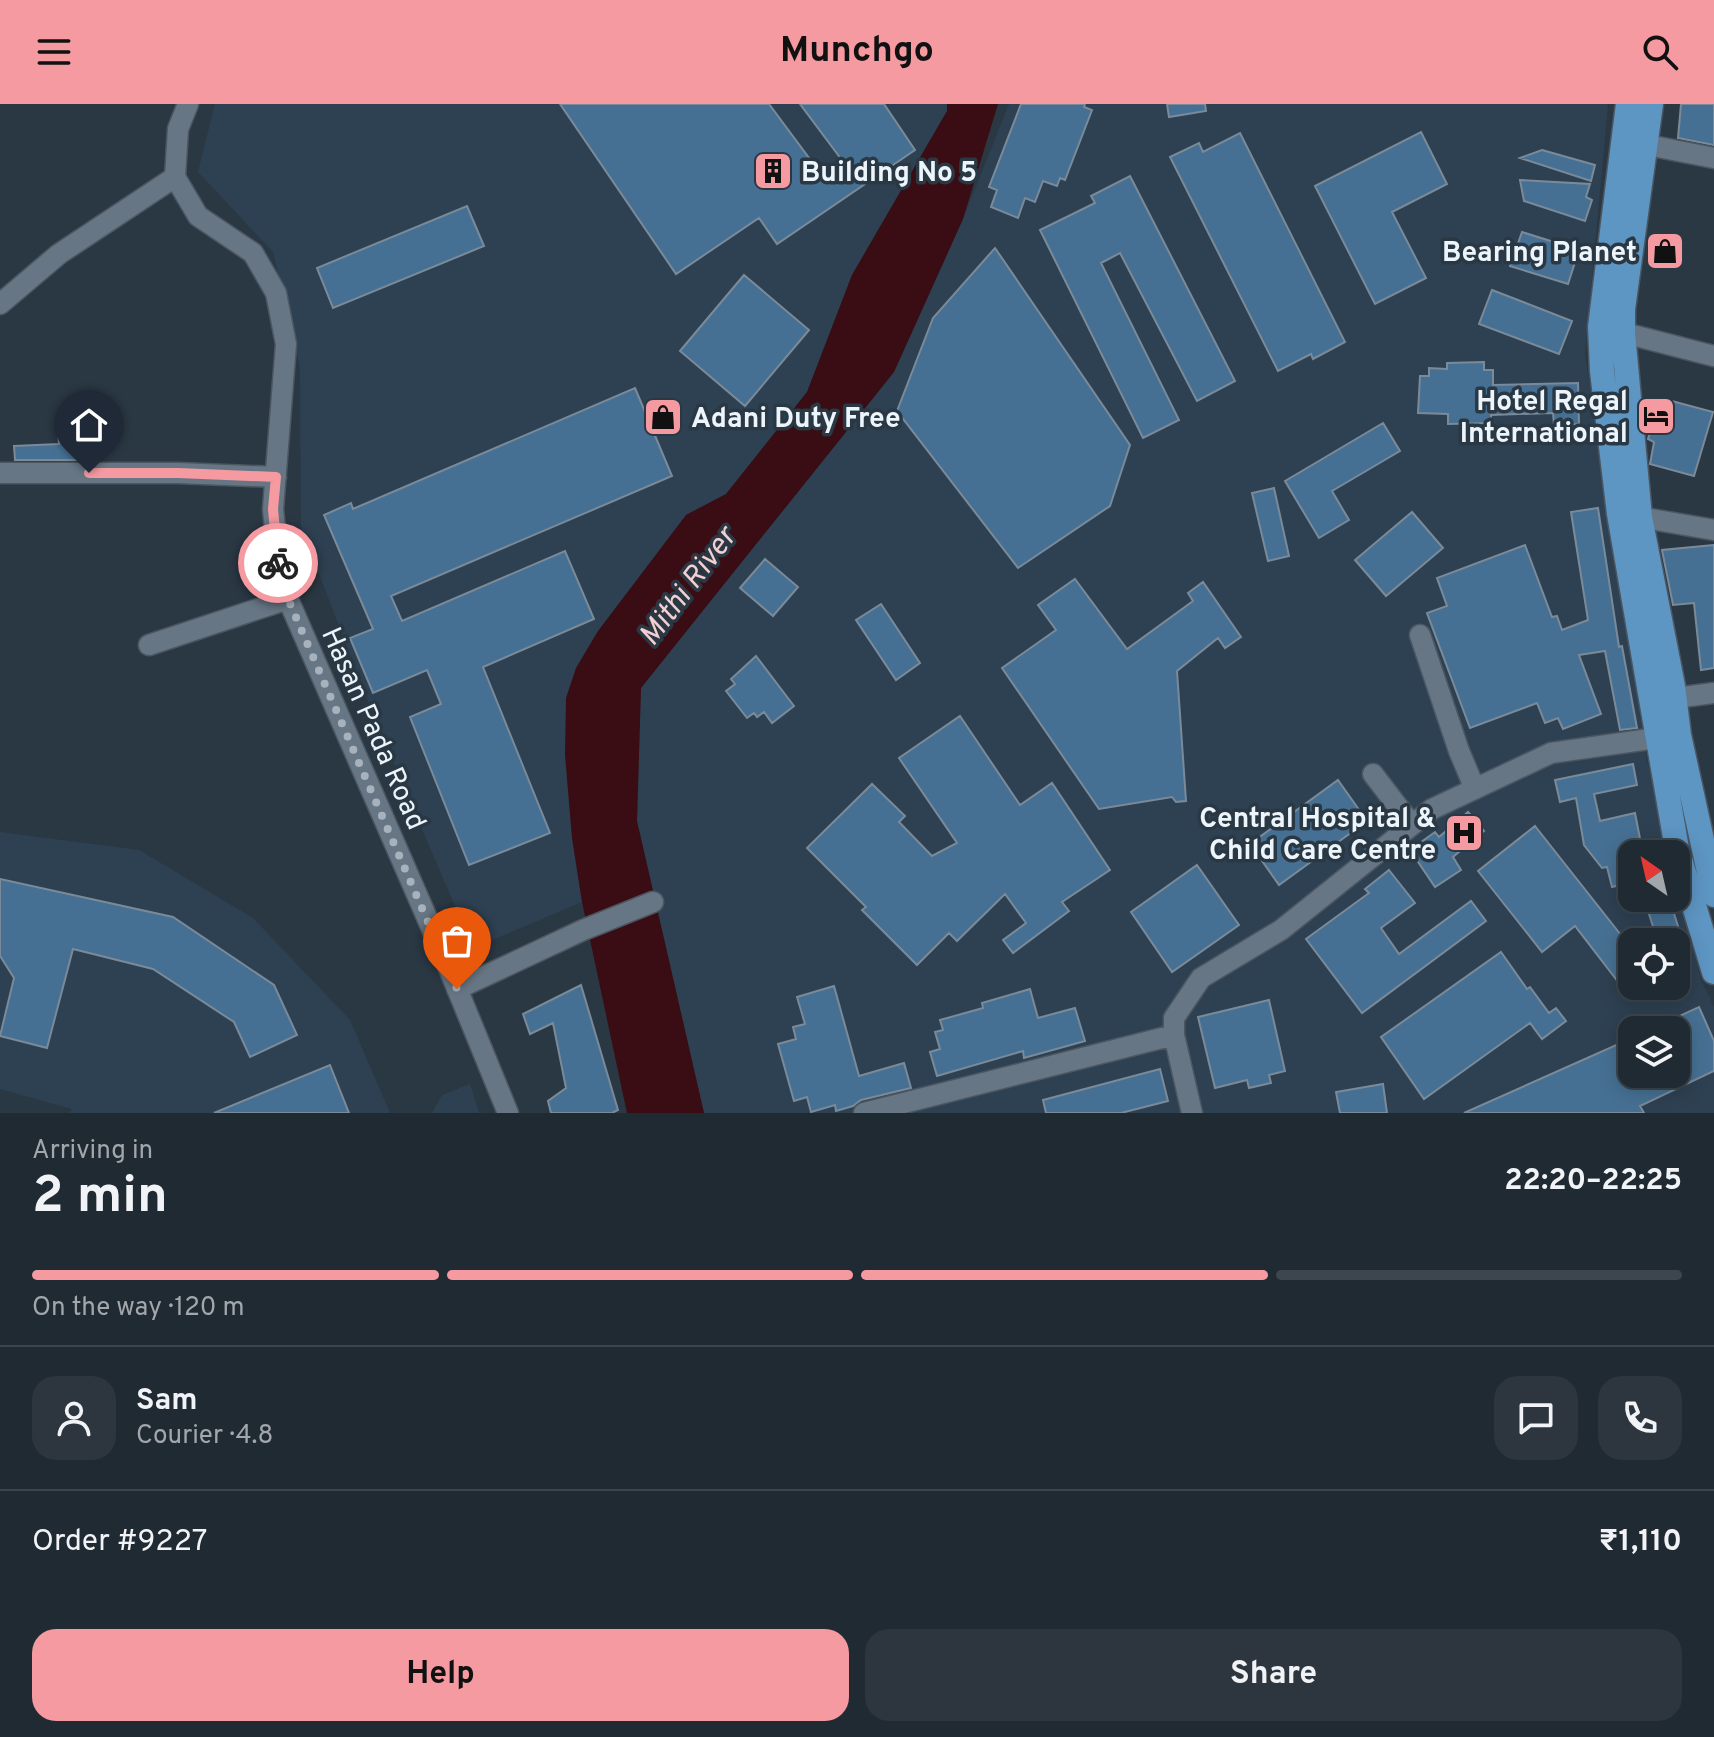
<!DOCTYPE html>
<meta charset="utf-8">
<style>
:root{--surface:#202a33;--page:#2d363f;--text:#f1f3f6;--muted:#a2a7ac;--line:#3d464e;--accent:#f49aa0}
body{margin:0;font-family:Overpass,sans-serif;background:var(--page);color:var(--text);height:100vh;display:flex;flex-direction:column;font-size:30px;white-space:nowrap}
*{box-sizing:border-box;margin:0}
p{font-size:26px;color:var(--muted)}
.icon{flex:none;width:44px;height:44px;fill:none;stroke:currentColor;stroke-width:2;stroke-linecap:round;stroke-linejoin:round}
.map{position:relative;height:1009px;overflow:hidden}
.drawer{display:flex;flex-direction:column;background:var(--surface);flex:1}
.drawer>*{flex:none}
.needle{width:52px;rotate:326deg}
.tools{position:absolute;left:1618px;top:736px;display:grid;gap:16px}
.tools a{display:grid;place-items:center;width:72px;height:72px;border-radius:16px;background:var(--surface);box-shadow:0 4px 20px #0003,0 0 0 2px var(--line);font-size:40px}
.pin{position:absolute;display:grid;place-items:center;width:68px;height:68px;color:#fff;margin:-82px -34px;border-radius:50% 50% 50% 0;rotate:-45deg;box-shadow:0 0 8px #0007}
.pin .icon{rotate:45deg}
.courier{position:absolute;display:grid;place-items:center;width:80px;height:80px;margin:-40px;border:6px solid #f49aa0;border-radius:50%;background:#fff;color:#222;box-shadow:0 2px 10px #0007}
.headline em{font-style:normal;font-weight:700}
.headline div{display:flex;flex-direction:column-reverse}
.headline{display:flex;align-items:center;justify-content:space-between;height:136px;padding:0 32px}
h1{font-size:52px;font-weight:700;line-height:60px}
.bar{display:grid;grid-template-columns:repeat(4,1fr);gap:12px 8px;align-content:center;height:96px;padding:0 32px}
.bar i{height:10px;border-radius:6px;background:var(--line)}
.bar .active{background:var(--accent)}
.bar p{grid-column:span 4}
.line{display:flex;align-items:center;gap:20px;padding:0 32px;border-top:2px solid var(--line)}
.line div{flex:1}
.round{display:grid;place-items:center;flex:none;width:84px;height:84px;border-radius:24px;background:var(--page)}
.button{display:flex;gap:16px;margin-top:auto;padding:16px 32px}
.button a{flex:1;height:92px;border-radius:24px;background:var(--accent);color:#111;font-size:32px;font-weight:700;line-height:92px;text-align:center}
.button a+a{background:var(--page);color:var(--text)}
header{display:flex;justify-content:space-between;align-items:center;height:104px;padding:0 32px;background:var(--accent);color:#111;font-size:36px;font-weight:700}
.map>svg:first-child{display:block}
.built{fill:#2e4152;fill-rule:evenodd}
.water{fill:#3a0c13}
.building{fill:#467093;stroke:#7a8a98;stroke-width:2}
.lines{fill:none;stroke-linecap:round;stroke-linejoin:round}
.minor-casing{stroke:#4b5661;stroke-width:23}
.major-casing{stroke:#4b5661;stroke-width:27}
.minor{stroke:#677684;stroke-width:20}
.major{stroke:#5d95c3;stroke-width:24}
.done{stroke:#a8b2bc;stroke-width:8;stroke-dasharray:0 14.4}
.route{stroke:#f49aa0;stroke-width:10}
.labels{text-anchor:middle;stroke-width:7;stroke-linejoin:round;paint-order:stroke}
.poi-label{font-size:28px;font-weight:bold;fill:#ecf4fc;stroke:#2a3844;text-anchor:end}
.street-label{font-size:28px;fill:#ecf4fc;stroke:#2a3844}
.water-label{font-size:30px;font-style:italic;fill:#f4cfd1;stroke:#2a3844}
</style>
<header><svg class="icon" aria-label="menu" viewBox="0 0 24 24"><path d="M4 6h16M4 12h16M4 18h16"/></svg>Munchgo<svg class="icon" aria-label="search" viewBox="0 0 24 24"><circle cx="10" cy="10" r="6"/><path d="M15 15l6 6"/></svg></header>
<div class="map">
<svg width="1714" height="1009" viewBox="0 0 1714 1009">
<rect width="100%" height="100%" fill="#2a3844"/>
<path class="built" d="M215 0H947V7L852 171 807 288 726 390 686 411 572 734 582 798 473 844 374 613 301 423 300 263 273 148 198 68Z
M1009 0H1608L1585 250 1646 652 1670 750H1632V794H1676V774L1701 876 1714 903V1009H704L637 717 641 584 894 268 963 115ZM1632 838H1676V882H1632ZM1632 926H1676V970H1632Z
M0 728 139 746 253 814 350 916 390 1009H69L72 1005 0 985Z
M470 980 479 1009H432L442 991Z"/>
<path class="water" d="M947 0H998L963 115 894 268 641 584 637 717 704 1009H627L582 798 572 734 565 651 566 594 576 564 598 527 686 411 726 390 807 288 852 171 947 7Z"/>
<path class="building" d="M560 0H769L824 74 844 59 800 0H884L915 46 777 140 759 114 676 170Z
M1021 0H1085L1084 3 1092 6 1065 76 1060 74 1057 82 1043 77 1035 98 1025 94 1018 114 991 103 997 86 989 83Z
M1167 0H1205L1206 7 1169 13Z
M1681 0H1714V41L1678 34Z
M1421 28 1447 80 1392 108 1426 174 1375 200 1315 82Z
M1240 29 1345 238 1313 255 1311 250 1278 267 1170 53 1199 39 1203 48Z
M1542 46 1595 61 1591 77 1520 54Z
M1130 72 1235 277 1197 297 1120 149 1101 159 1179 316 1143 334 1040 126 1095 99 1091 92Z
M1520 76 1590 80 1586 93 1592 96 1585 117 1524 97Z
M467 102 484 142 333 204 317 164Z
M1522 128 1579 146 1568 180 1510 162Z
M995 144 1130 341 1110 402 1018 464 897 307 933 214Z
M744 171 809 226 745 302 680 247Z
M1492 186 1572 217 1559 250 1479 220Z
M1484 258V266H1493V281L1578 279 1579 320 1554 321 1553 309 1491 311V319L1448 320V310L1418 309 1420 272H1429V264L1447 265V259Z
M635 284 672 372 391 492 402 517 565 447 594 515 483 563 550 729 469 761 410 613 441 600 427 566 373 589 350 534 373 525 324 411 351 399 353 405Z
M1668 296 1713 308 1694 372 1650 360 1654 338 1648 335 1655 309 1664 311Z
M1383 319 1400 347 1332 387 1349 416 1319 434 1285 377Z
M93 325 95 356H15L14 342 59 340 58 327Z
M1274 384 1289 452 1268 457 1252 389Z
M1598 404 1619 543 1622 542 1637 624 1620 626 1605 547 1579 551 1601 610 1563 625 1558 614 1545 619 1537 599 1470 624 1427 509 1447 502 1437 474 1525 441 1552 513 1557 512 1562 526 1588 516 1571 408Z
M1412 408 1443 444 1386 492 1355 456Z
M1714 441V564L1701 566 1694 499 1673 501 1662 446Z
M765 455 798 483 773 512 740 484Z
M1075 475 1127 545 1193 497 1188 489 1203 478 1241 533 1225 544 1218 534 1177 567 1186 697 1176 698 1172 693 1099 705 1002 564 1056 526 1038 501Z
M881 500 920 559 896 576 856 516Z
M756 552 794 602 772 619 764 608 757 613 754 609 747 614 726 587 735 580 731 575Z
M960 612 1020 701 1052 679 1110 766 1062 798 1069 807 1013 849 1003 836 1026 819 1005 790 957 837 949 829 917 861 862 806 866 803 807 744 872 680 905 712 899 718 932 752 957 739 899 654Z
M1633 660 1637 681 1594 690 1600 717 1635 709 1643 750H1632V778L1612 783 1607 763 1602 764 1584 741 1576 694 1560 698 1555 676Z
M1338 676 1367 717 1279 781 1250 740Z
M1468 708 1484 727 1453 753 1461 766 1435 783 1410 746 1435 728 1439 733Z
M1535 722 1632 845V868L1619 879 1575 822 1542 848 1478 767Z
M1197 761 1239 821 1172 868 1131 808Z
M1389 766 1415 799 1381 824 1399 850 1471 797 1486 817 1362 909 1306 835 1369 789 1365 785Z
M0 775 173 813 274 881 297 931 250 953 234 918 153 865 73 845 47 944 0 932 14 874 0 852Z
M1671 800 1683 838H1658L1648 807Z
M1501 848 1527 885 1530 883 1549 909 1556 904 1566 917 1542 935 1530 919 1424 995 1381 933Z
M581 881 618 1006 612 1009H551L548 997 566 984 553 919 530 930 523 910Z
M834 882 859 972 904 959 911 984 861 996 853 1002 836 1007 835 1001 811 1008 807 993 794 997 778 940 796 935 793 923 805 920 797 893Z
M1030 885 1038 914 1075 904 1085 937 1024 954 1023 947 937 972 930 948 940 945 935 928 943 926 940 916 983 904 982 899Z
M1269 896 1285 967 1269 971 1271 979 1249 984 1247 976 1215 984 1198 913Z
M1699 903 1714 937V967L1640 1002 1644 1009H1464L1632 934V970H1676V926H1649Z
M330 961 349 1009H214Z
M1160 965 1168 997 1121 1009H1046L1043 996Z
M1383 980 1387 1009H1340L1336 988Z"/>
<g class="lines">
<g class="minor-casing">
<path id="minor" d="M188 0 178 25 175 73 198 112 253 149 276 189 286 240 273 405 279 466 288 495 445 855 508 1009
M1632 38 1714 54
M0 200 59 150 175 73
M1609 225 1714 252
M0 369H178L276 373
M1627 411 1714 426
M1420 531 1459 647 1475 685
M149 541 288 495
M1664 600 1675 594 1714 589
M1373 670 1412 721
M457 885 583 826 653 798
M1174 931 1192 1009
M864 1009 1174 931V914L1201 874 1281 826 1432 705 1551 649 1671 632"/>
</g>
<g class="major-casing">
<path id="major" d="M1628 0 1600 223 1602 267 1619 410 1677 745 1714 868
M1651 0 1623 205V229L1640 413 1673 582 1679 631 1714 791"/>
</g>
<use href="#minor" class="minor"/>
<use href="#major" class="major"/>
</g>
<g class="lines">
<path class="done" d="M278 459 288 495 457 885"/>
<path class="route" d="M89 369H178L276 373 273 405 278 459"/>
</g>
<defs>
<g id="building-square" transform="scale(2)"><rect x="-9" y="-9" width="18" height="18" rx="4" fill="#f49aa0" stroke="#2a3844"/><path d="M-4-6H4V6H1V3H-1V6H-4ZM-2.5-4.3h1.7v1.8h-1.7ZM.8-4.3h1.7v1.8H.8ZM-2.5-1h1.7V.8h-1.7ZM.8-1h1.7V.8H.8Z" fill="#111"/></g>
<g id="shop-square" transform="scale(2)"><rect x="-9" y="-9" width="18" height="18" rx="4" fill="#f49aa0" stroke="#2a3844"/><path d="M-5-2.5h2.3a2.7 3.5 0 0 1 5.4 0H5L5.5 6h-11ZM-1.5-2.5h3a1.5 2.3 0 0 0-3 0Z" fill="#111"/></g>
<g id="hotel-square" transform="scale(2)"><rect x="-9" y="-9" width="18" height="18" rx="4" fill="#f49aa0" stroke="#2a3844"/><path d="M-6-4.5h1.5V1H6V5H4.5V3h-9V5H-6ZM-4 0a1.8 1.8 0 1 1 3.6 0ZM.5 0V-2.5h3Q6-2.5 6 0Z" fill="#111"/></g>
<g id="hospital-square" transform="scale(2)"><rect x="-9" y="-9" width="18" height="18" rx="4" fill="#f49aa0" stroke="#2a3844"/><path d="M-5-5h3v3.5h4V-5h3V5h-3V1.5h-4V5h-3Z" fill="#111"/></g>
</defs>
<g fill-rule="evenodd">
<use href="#building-square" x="773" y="67"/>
<use href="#shop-square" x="1665" y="147"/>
<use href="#hotel-square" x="1656" y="312"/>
<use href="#shop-square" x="663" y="313"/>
<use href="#hospital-square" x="1464" y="729"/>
</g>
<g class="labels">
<g class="poi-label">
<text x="801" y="77" text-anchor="start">Building No 5</text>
<text x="1637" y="157">Bearing Planet</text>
<text x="1628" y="306">Hotel Regal<tspan x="1628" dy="32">International</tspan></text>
<text x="691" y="323" text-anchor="start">Adani Duty Free</text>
<text x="1436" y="723">Central Hospital &amp;<tspan x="1436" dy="32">Child Care Centre</tspan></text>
</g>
<g class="street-label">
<text transform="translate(375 624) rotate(66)" y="10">Hasan Pada Road</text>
</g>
<g class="water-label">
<text transform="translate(687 482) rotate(-53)" y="10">Mithi River</text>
</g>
</g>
</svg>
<div class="tools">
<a><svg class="needle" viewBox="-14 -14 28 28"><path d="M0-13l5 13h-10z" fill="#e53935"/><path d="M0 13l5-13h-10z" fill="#a2a7ac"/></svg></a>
<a><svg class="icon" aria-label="locate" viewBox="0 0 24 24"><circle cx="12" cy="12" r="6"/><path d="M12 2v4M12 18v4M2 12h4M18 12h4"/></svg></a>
<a><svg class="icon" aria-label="layers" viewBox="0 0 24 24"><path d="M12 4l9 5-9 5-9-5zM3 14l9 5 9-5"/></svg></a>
</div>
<div class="pin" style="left:457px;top:885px;background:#ea580c"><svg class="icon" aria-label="bag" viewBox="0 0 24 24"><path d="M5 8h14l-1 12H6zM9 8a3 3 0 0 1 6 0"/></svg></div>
<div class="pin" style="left:89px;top:369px;background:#1f2937"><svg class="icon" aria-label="home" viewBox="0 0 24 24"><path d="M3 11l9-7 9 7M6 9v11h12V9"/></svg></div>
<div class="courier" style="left:278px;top:459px"><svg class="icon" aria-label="bike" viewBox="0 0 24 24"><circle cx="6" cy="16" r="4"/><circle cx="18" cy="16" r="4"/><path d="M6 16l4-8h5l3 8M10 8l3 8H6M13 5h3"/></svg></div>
</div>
<section class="drawer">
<div class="headline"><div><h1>2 min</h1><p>Arriving in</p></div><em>22:20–22:25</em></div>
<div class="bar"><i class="active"></i><i class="active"></i><i class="active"></i><i></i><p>On the way · 120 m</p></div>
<div class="line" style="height:144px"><a class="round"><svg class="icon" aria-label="person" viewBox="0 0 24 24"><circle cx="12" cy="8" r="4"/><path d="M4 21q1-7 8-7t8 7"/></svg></a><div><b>Sam</b><p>Courier · 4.8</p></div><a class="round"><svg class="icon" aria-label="chat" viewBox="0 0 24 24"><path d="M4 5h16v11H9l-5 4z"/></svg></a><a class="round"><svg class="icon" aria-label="phone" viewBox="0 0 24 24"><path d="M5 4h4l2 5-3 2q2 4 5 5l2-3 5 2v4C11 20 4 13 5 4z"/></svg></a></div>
<div class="line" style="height:104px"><div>Order #9227</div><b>₹1,110</b></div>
<div class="button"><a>Help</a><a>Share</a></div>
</section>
